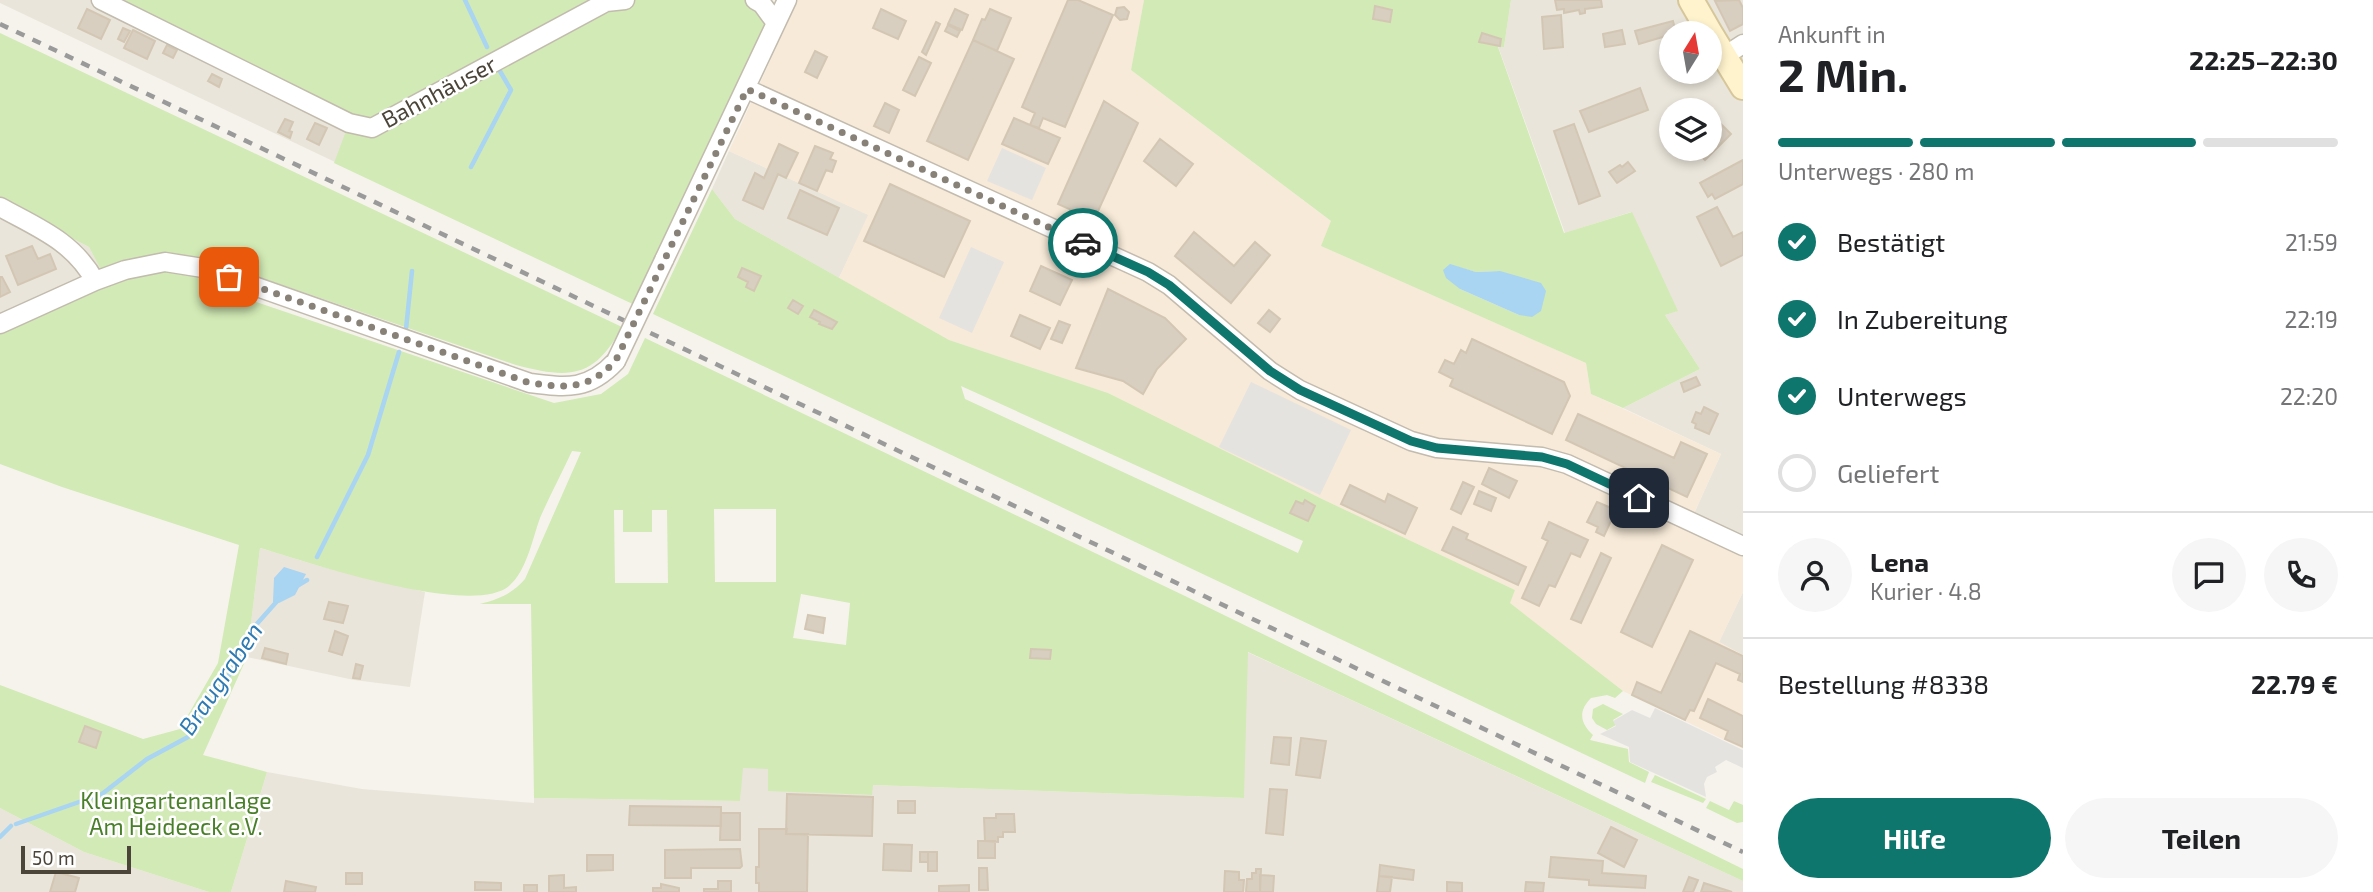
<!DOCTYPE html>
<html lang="de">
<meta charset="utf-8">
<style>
:root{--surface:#fff;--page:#f6f6f6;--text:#202124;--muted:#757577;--line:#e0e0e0;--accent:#0f766e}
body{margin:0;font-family:"Exo 2",sans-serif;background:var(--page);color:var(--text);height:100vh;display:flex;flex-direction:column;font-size:26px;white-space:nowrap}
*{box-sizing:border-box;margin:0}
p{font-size:23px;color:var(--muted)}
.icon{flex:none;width:38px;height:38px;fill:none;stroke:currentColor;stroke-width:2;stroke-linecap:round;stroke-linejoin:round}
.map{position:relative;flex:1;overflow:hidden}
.panel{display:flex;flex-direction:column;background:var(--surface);width:630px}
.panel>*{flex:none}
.needle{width:46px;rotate:11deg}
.fabs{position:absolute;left:1659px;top:21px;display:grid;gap:14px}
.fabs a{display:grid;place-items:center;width:63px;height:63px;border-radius:50%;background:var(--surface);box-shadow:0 4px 10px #0003;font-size:35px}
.scale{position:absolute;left:21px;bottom:18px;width:110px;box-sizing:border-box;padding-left:7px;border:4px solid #4b4439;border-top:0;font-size:19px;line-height:24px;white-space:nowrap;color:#4b4439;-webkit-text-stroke:5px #fff;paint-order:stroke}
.pin{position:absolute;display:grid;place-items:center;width:60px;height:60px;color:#fff;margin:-30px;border-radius:14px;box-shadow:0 4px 10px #0006}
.courier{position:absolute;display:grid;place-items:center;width:70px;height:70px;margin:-35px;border:5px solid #0f766e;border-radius:50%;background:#fff;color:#222;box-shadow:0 2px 9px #0007}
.overview em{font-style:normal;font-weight:700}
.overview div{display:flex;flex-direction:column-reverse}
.overview{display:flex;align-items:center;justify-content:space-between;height:119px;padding:0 35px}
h1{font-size:46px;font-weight:700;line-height:52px}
.bar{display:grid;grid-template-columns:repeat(4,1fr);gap:10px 7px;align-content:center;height:84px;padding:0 35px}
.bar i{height:9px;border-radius:5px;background:var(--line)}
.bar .current{background:var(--accent)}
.bar p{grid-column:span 4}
.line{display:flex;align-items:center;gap:18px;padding:0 35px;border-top:2px solid var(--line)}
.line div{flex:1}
.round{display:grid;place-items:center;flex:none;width:74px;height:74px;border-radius:37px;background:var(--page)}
ol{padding:0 35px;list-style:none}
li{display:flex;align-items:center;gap:21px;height:77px}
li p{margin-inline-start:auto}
li .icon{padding:7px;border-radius:50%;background:var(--accent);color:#fff;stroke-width:4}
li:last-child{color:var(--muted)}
li i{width:38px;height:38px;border:4px solid var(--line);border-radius:50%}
.button{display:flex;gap:14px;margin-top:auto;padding:14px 35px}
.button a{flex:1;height:80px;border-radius:42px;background:var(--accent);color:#fff;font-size:28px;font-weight:700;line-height:80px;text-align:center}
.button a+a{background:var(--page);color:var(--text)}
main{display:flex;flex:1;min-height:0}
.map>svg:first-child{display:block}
.residential{fill:#eae5da;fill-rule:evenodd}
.commercial{fill:#f7ead8}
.green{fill:#d2eab5;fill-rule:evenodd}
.parking{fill:#e5e3e0}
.water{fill:#a9d4f2}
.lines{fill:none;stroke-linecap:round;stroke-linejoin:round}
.stream{stroke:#a9d4f2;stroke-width:4.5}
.building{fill:#d8cfc1;stroke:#d3c7b4;stroke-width:2}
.street-casing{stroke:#c2bbae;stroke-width:21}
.secondary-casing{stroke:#d6c79b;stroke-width:28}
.street{stroke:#fff;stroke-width:18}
.secondary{stroke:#fff3cd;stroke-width:24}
.rail{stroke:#9a9a9a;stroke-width:4.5;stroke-dasharray:9 9;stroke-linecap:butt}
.street-bridge-casing{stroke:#c2bbae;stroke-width:21;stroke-linecap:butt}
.street-bridge{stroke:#fff;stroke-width:18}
.done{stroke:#878178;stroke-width:7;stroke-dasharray:0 12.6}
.route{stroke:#0f766e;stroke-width:9}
.labels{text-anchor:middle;stroke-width:5;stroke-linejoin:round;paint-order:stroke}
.street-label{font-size:23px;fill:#4b4439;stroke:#fff}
.park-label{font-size:23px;fill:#4a7f2a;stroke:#fff}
.water-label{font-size:24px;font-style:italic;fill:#2e7ab2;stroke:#fff}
</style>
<main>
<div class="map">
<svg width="1743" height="892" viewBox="0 0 1743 892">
<rect width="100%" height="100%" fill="#f6f3ec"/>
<path class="residential" d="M0 0H107L350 122 335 162 0 3Z
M1511 0H1743V554L1687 529 1721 454 1623 408 1700 369 1665 315 1677 311 1631 212 1565 233 1498 46 1504 47ZM1671 33H1710V72H1671ZM1671 110H1710V149H1671Z
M729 151 869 215 839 278 735 219 712 189Z
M0 201 89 247 101 269 0 316Z
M260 548 319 566 425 592 410 687 354 680 247 657Z
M1743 592V655L1719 642Z
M1247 652 1743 881V892H231L267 772 362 789 534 803V798L740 801 742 768H768V790L872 795V785L1243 798Z
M0 808 84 852 209 892H0Z"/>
<path class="commercial" d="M798 0H1144L1131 70 1332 222 1321 246 1586 363 1591 394 1721 454 1687 529 1743 554V592L1719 642 1743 655V749L1623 691 1509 603 1515 590 1322 499 1108 393 949 340 839 278 868 215 729 151Z"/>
<path class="green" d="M107 0H754L775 23 639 307 334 163 349 123Z
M1144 0H1511L1504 47H1498L1564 233 1632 212 1678 311 1665 315 1700 369 1623 408 1591 394 1586 363 1321 246 1331 221 1131 70ZM1450 265 1476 272 1500 271 1519 315 1460 289Z
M0 33 622 327C594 379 569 379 516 365L204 258 200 283 554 403 601 394 628 374 645 338 1185 596 1743 869V881L1248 652 1244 798 873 785 872 795 768 791V769L743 768 740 801 534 798 531 604H480C499 599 512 594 525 579L581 452 572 451C562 473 550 495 540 518 532 540 527 570 509 586 471 618 308 562 260 548L247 657 203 755 267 772 231 892H209L84 852 0 808V685L143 739 180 729 218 663 239 545 62 487 0 464V333L109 285 89 247 0 201ZM714 509H776V582H715ZM614 510H623V532H652V510H667L668 583H615ZM801 594 850 603 846 645 793 638Z
M712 189 735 219 949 340 1108 393 1322 499 1515 590 1510 603 1623 691 1615 698 1607 695 1591 698C1578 711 1580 723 1593 735L1590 740 1628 749 1629 762 1649 772 1645 783 653 314ZM961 386 1303 541 1298 553 965 399Z
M1603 704 1623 714 1613 720 1616 725 1607 730 1596 724 1592 718 1593 709Z
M1655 775 1706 799 1703 803 1651 782Z
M1710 801 1729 810 1734 801 1743 805V822L1737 823 1706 808Z"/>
<path class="parking" d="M1002 148 1046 168 1032 200 987 181Z
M971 247 1004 262 972 333 939 318Z
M1251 382 1351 430 1320 495 1219 447Z
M1655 708 1743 750V768L1726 760 1715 767 1717 772 1707 777 1704 784 1706 797 1630 762 1629 747 1600 734 1616 726 1613 721 1632 710 1650 718Z"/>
<path class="water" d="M1450 264 1476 272 1500 271 1541 283 1546 291 1541 311 1532 317 1519 315 1460 289 1446 278 1443 270Z
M284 567 306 574 295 595 279 603 273 602 274 578Z"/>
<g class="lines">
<path class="stream" d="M465 0 487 47
M471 167 511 90 497 66
M406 329 412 271
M317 557 368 455 399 352
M297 586 307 580
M16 824 102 794 147 759 188 737 231 672 255 626 279 599
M0 837 11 826"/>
</g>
<path class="building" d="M1068 0H1078L1113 15 1065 127 1043 118 1039 128 1030 125 1035 113 1022 107Z
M1555 0H1601L1602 7 1585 9V13L1580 14 1579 10 1564 13V9L1557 10Z
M1739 0 1743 8V24L1730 31 1715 1Z
M1375 6 1392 10 1390 22 1373 19Z
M1124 7 1129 12 1127 19 1120 20 1115 15 1117 8Z
M87 9 110 20 101 39 78 28Z
M881 9 906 21 898 39 873 28Z
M955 9 968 15 962 30 948 24Z
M990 9 1011 18 997 51 973 40 982 19 985 20Z
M1561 15 1563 47 1544 49 1542 17Z
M1673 21 1676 33 1639 44 1635 31Z
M936 22 940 24 926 55 922 52Z
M948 25 960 31 957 37 945 31Z
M123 28 130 31 124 42 118 39Z
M133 30 155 41 147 59 124 48Z
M1622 30 1625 44 1605 47 1603 34Z
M1482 33 1501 39 1500 46 1479 42Z
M973 40 1014 59 968 160 927 141Z
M167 45 177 50 173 58 163 53Z
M815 51 827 57 817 78 805 72Z
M919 57 931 63 915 96 903 90Z
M212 74 222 79 219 87 208 81Z
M1640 88 1648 110 1589 132 1580 111Z
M1104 101 1138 123 1094 220 1058 204Z
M885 103 899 110 889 133 874 126Z
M1014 118 1060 138 1048 164 1002 144Z
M285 119 293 122 289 131 292 132 290 138 278 132Z
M315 123 327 128 319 145 307 139Z
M1574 124 1600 196 1579 204 1554 131Z
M1721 124 1731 134 1705 160 1695 150 1710 149V136Z
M1160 139 1193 164 1176 186 1144 161Z
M779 144 798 153 786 178 778 174 763 209 743 200 755 173 764 178Z
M815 146 833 153 830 159 836 161 832 172 826 170 817 191 799 183Z
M1743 160V184L1715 199 1712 194 1708 197 1700 183Z
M1628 162 1635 171 1617 183 1609 172 1620 165 1622 167Z
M890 184 970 221 944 277 864 241Z
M800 190 839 208 827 235 788 218Z
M1717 207 1733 237 1743 232V255L1721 266 1697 217Z
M1194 232 1234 266 1255 242 1270 255 1231 303 1175 256Z
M32 246 38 259 50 254 56 269 18 285 6 256Z
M1041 266 1072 280 1060 305 1030 291Z
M742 268 761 276 754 291 746 287 748 282 738 277Z
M0 277H2L10 292 0 297Z
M1108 289 1165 318 1186 339 1157 369 1143 394 1123 381 1076 368Z
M793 300 803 306 798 314 788 308Z
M814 310 837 322 832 329 819 324 820 322 810 317Z
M1269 310 1280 319 1270 332 1258 323Z
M1020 315 1050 328 1040 349 1011 336Z
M1059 321 1070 325 1062 343 1051 339Z
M1472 339 1564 382 1570 396 1552 434 1450 386 1453 379 1439 372 1445 360 1454 364 1461 350 1466 353Z
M1696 377 1700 385 1684 392 1681 383Z
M1704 407 1718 414 1709 434 1695 428 1696 424 1692 422 1696 412 1701 414Z
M1578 414 1674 458 1681 442 1707 454 1687 497 1566 440Z
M1489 468 1517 481 1509 498 1482 484Z
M1463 482 1474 487 1461 514 1451 509Z
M1350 485 1385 502 1388 494 1417 508 1405 534 1341 504Z
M1479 491 1496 498 1491 511 1474 504Z
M1305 500 1315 506 1308 521 1290 513 1296 501 1303 504Z
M1597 502 1616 510 1604 536 1596 532 1598 527 1587 522Z
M1549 522 1588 540 1580 557 1571 553 1555 587 1549 585 1539 606 1522 598 1548 541 1542 538Z
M1453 527 1468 534 1466 539 1526 567 1518 585 1442 550Z
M1662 545 1693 560 1652 647 1621 632Z
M1601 553 1611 558 1581 623 1571 619Z
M329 602 348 606 343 623 324 619Z
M808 615 825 618 823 633 805 629Z
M335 631 348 636 342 655 329 651Z
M1690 631 1743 656V682L1738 680 1740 674 1716 663 1694 711 1690 710 1685 720 1632 695 1637 682 1661 693Z
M265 648 288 654 286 664 262 658Z
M1031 649 1051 650 1050 659 1030 658Z
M356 664 363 666 360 679 353 678Z
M1708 699 1743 716V747L1725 739 1728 731 1700 718Z
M85 726 101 732 96 748 79 742Z
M1274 737 1291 738 1289 765 1271 763Z
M1301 738 1326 741 1320 778 1296 775Z
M1270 789 1287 790 1283 835 1266 833Z
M787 794 873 797 872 836 786 834Z
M898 801H915V813H898Z
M630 806 721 807V826L629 825Z
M721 813H740V840H720Z
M996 814H1014L1015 832H1003V837H998V842L985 841 984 818H996Z
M1611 827 1637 840 1624 867 1598 853Z
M759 829H787L786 834H808L807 892H759V883H756V867H759Z
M978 841H995V858H978Z
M884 844 912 845 911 871 883 870Z
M740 849 742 866 740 868H691V878H665V850Z
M920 852H928V862H920Z
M928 852H937V871H928Z
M587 855H613V870L587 871Z
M1551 857 1603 861 1602 873 1646 876 1645 888 1589 885V880L1549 877Z
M1380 865 1414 870 1413 880 1379 876Z
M979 868H987L988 890H979Z
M1256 869H1261L1260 892H1246L1247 879H1252V873H1256Z
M1225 871 1239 872V880H1244L1243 892H1224Z
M56 872 79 878 75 892H50Z
M346 873H362V884H346Z
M564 875V888L576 887V892H549V876Z
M1260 875 1274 876 1273 892H1260Z
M1379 876 1392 877 1390 892H1377Z
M1689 877 1698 880 1693 892H1683Z
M286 881 316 887 315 892H284Z
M718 881H731V892H704V889H718Z
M475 882 501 883V890H475Z
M1447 882 1462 883V892H1447Z
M1526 882 1544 883 1543 892H1525Z
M1704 883 1732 892H1701Z
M661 884 679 888V892H653V888H661Z
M524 885H537V892H524Z
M969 885V892H939V886Z"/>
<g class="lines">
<g class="street-casing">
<path id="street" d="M101 0 349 123 372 128 606 2 625 0
M755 0 762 4 776 23
M1723 57 1743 44
M747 89 1148 272 1169 285 1270 371 1300 390 1411 441 1437 448 1542 457 1567 464 1743 546
M0 207C38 228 73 241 95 281
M664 260 787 0
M0 324 95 281 125 270 165 262 203 268 530 383C568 388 589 390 616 361"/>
</g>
<g class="secondary-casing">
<path id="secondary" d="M1691 0 1710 33
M1710 33 1743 87"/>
</g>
<use href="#street" class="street"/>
<use href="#secondary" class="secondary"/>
<path class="rail" d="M0 24 1743 852"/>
<g class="street-bridge-casing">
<path id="street-bridge" d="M616 361 664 260"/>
</g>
<use href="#street-bridge" class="street-bridge"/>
</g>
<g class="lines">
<path class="done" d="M229 277 530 383C568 388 589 390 616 360L747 89 1083 243"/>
<path class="route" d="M1083 243 1148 272 1169 285 1270 371 1300 390 1411 441 1437 448 1542 457 1567 464 1639 498"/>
</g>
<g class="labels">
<g class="street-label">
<text transform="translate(439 92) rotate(-28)" y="8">Bahnhäuser</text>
</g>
<g class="park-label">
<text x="176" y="809">Kleingartenanlage<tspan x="176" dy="26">Am Heideeck e.V.</tspan></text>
</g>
<g class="water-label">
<text transform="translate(221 679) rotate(-56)" y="8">Braugraben</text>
</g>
</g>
</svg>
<div class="fabs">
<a><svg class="needle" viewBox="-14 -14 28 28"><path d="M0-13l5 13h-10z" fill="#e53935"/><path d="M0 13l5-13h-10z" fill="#757577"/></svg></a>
<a><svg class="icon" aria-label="layers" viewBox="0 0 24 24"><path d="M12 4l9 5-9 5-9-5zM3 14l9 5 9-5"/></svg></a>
</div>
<div class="scale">50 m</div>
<div class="pin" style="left:229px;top:277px;background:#ea580c"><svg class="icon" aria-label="bag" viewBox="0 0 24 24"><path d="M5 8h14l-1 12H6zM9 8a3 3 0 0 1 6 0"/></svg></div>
<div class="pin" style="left:1639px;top:498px;background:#1f2937"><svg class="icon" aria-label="home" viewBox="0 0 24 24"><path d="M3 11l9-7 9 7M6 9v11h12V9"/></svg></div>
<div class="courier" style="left:1083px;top:243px"><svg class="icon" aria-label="car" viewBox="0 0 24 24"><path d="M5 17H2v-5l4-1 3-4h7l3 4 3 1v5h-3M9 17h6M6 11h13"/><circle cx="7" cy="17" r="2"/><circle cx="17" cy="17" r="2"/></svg></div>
</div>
<section class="panel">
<div class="overview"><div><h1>2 Min.</h1><p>Ankunft in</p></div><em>22:25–22:30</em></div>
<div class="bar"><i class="current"></i><i class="current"></i><i class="current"></i><i></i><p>Unterwegs · 280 m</p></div>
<ol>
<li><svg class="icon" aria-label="check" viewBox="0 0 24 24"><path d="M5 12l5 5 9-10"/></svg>Bestätigt<p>21:59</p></li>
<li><svg class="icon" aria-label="check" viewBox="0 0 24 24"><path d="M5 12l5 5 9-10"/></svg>In Zubereitung<p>22:19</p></li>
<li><svg class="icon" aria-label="check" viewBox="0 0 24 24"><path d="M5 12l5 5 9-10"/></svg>Unterwegs<p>22:20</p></li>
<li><i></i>Geliefert</li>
</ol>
<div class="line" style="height:126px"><a class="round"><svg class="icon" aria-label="person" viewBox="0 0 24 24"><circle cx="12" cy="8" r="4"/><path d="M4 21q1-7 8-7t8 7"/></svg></a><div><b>Lena</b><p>Kurier · 4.8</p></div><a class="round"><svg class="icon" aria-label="chat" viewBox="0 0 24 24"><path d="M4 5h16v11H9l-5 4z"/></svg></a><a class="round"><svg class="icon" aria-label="phone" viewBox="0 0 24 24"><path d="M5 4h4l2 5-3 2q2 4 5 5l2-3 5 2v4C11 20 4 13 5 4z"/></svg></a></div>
<div class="line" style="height:91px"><div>Bestellung #8338</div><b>22.79 €</b></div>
<div class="button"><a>Hilfe</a><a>Teilen</a></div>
</section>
</main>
